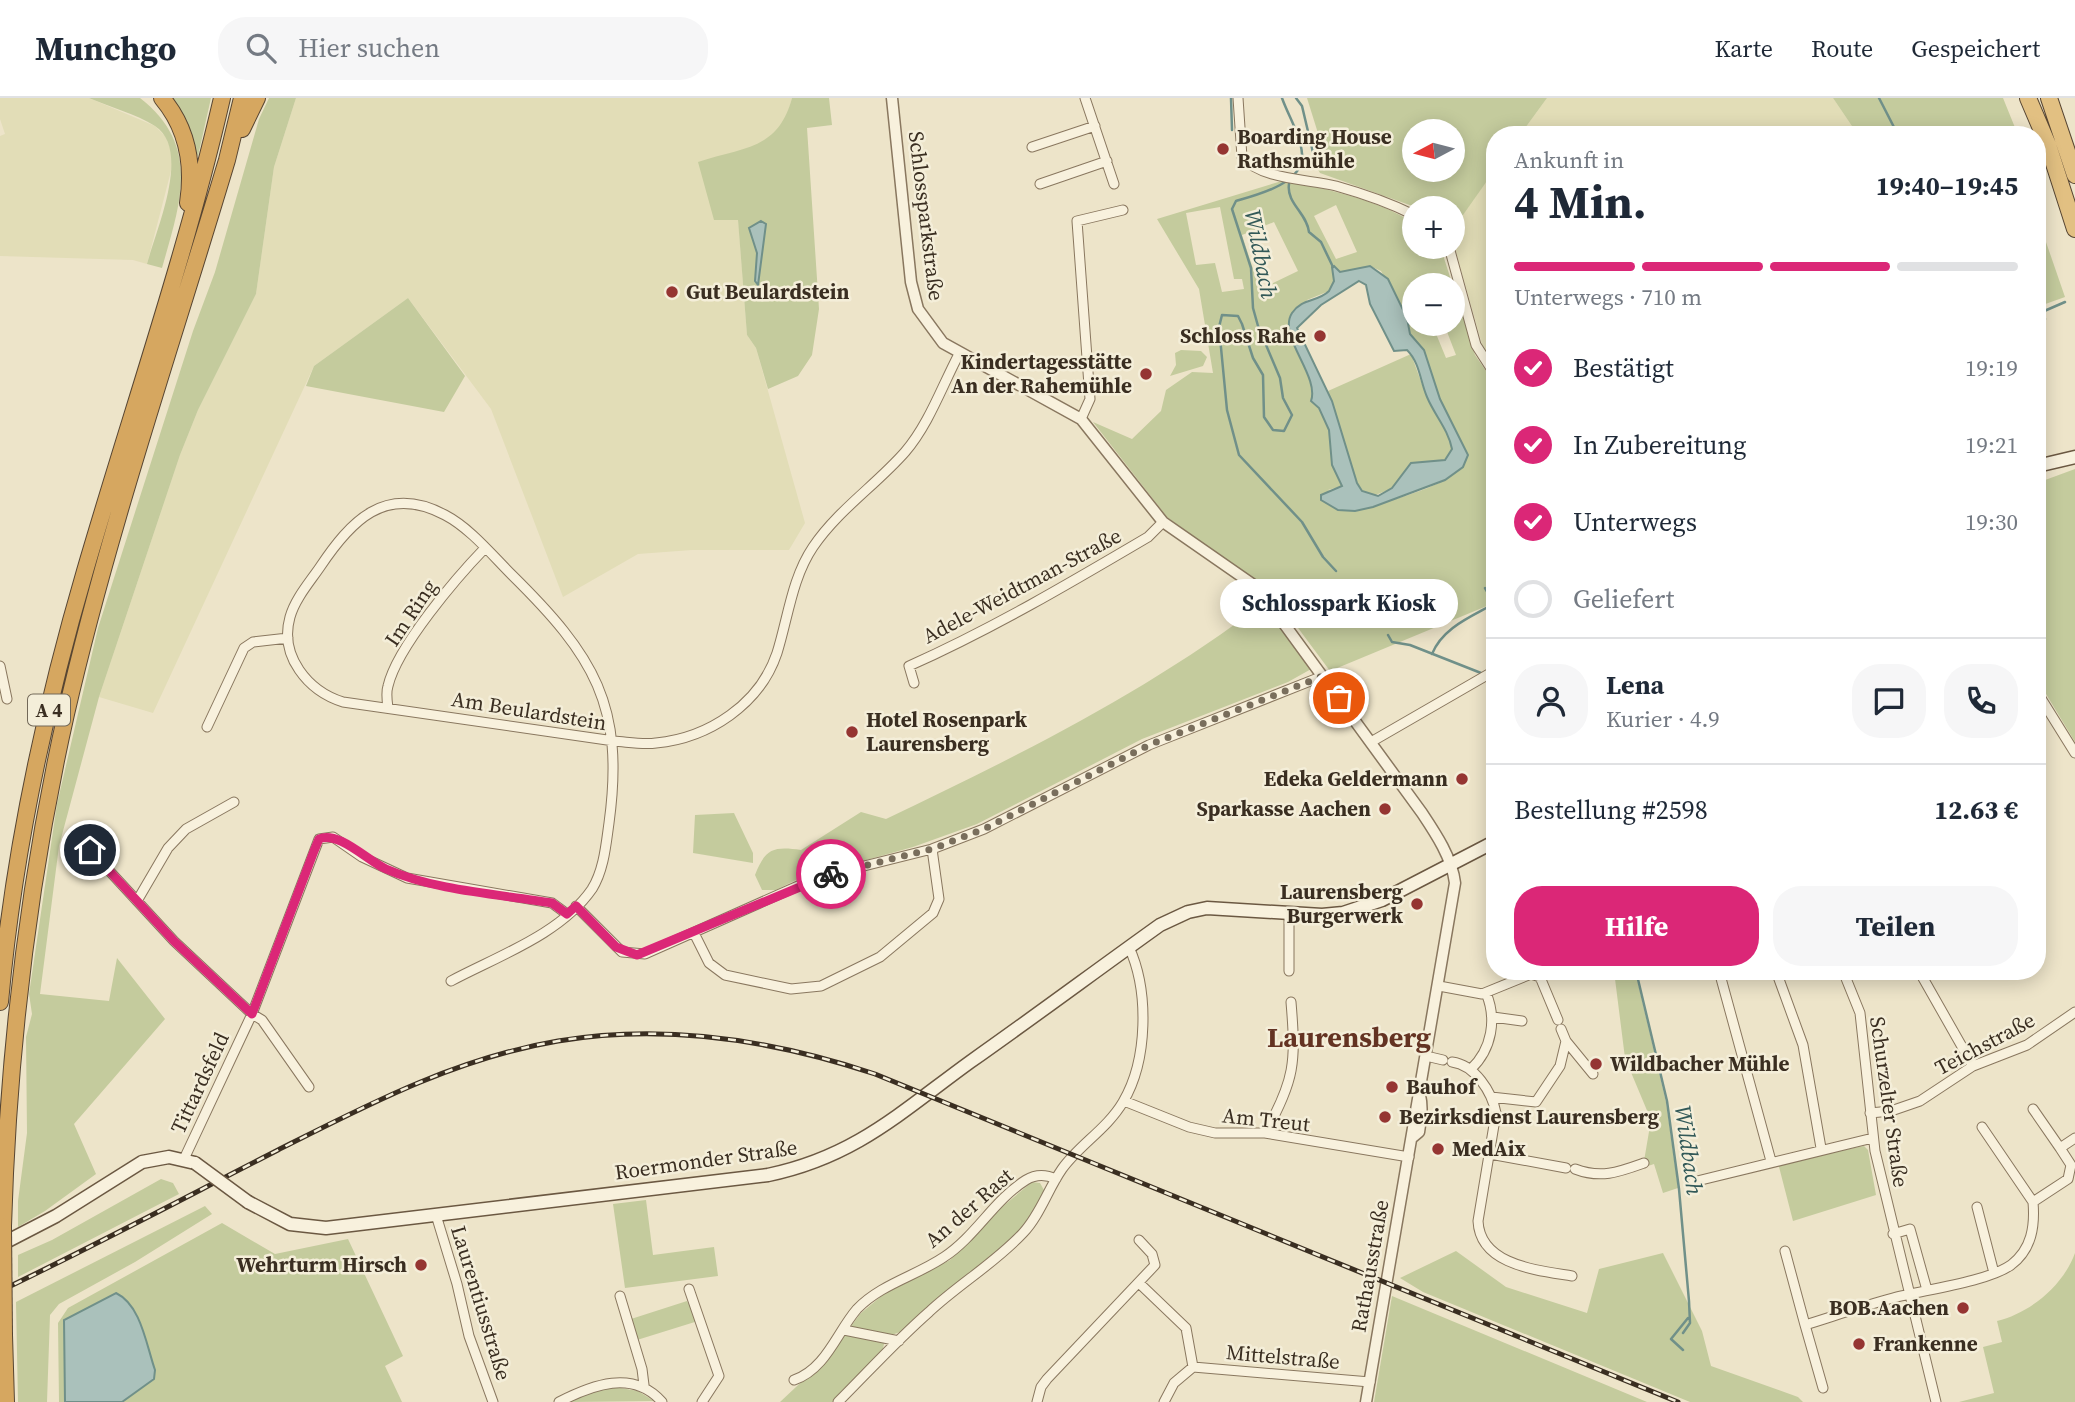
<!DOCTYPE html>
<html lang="de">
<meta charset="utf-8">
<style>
:root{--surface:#fff;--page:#f6f6f7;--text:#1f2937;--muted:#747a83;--line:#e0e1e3;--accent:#db2777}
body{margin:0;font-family:"Source Serif 4",serif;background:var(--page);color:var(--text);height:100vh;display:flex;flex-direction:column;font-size:26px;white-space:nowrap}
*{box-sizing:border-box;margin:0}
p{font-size:23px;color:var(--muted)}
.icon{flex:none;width:38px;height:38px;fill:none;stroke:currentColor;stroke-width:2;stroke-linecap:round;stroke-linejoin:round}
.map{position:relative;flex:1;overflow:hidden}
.sheet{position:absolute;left:1486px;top:28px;width:560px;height:854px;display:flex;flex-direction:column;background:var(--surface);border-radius:28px;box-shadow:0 4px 18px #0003}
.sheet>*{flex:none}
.needle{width:46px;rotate:263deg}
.controls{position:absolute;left:1402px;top:21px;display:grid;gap:14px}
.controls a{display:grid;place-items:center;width:63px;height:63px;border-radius:50%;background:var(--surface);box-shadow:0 4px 18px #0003;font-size:35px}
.pin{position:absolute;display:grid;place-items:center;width:60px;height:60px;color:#fff;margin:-30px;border:4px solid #fff;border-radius:50%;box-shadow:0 2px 7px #0007}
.courier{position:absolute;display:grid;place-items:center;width:70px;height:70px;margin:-35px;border:5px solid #db2777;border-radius:50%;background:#fff;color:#222;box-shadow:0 2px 9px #0007}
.bubble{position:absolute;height:49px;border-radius:24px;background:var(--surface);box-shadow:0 4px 18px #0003;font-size:23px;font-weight:700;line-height:49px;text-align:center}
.head em{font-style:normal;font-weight:700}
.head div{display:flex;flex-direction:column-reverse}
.head{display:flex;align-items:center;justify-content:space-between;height:119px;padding:0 28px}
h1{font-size:46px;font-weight:700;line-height:52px}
.bar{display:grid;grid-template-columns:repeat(4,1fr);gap:10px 7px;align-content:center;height:84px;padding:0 28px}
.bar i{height:9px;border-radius:5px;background:var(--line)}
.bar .on{background:var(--accent)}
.bar p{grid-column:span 4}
.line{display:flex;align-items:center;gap:18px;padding:0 28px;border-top:2px solid var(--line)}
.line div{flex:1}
.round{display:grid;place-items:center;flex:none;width:74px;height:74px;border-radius:28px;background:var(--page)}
ol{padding:0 28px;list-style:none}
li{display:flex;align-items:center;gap:21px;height:77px}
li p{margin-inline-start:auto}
li .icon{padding:7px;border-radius:50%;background:var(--accent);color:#fff;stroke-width:4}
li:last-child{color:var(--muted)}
li i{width:38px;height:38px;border:4px solid var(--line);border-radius:50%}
.primary-button{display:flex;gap:14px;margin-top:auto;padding:14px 28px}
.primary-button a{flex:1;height:80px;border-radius:28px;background:var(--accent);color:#fff;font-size:28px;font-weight:700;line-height:80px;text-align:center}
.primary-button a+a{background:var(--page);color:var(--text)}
header{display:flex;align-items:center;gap:42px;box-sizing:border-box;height:98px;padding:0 35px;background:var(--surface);border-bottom:2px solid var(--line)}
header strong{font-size:33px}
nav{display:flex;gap:38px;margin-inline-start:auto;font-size:24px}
.search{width:490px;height:63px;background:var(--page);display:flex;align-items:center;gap:18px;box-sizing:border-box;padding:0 24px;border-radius:28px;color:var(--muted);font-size:26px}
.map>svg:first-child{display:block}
.farmland{fill:#e2ddb7}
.green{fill:#c4cb9d;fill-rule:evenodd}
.water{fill:#aac1bb;stroke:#709089;stroke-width:2;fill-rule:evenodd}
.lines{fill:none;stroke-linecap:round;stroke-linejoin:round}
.stream{stroke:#709089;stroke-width:2.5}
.minor-casing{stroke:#89775f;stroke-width:11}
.tertiary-casing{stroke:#89775f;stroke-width:13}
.secondary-casing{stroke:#6b5842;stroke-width:15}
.trunk-casing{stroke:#574532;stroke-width:18}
.motorway-casing{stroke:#574532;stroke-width:18}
.minor{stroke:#f8f1dd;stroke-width:9}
.tertiary{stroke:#f8f1dd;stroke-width:10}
.secondary{stroke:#f8f1dd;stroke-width:12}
.trunk{stroke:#e2c082;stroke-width:16}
.motorway{stroke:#d6a760;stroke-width:16}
.rail-casing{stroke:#3a2e21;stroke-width:5}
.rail{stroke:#f4eed9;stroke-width:2.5;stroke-dasharray:8;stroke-linecap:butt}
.secondary-bridge-casing{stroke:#6b5842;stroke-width:15;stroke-linecap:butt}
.motorway-bridge-casing{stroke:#574532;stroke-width:18;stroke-linecap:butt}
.secondary-bridge{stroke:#f8f1dd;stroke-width:12}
.motorway-bridge{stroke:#d6a760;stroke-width:16}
.done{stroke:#796e5c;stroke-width:7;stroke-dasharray:0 12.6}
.route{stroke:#db2777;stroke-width:9}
.poi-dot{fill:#953532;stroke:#f4eed9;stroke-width:2.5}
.labels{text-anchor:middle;stroke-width:5;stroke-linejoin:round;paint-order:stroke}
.shield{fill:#f4eed9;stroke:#726858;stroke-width:2}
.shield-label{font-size:19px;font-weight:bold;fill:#3a2e21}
.poi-label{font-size:21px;font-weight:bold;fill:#3a2e21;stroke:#f4eed9;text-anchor:start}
.street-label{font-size:21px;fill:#3a2e21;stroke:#f4eed9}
.water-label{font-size:23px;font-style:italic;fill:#325958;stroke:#f4eed9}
.district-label{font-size:28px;font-weight:bold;fill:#643323;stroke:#f4eed9}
</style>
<header>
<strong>Munchgo</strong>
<div class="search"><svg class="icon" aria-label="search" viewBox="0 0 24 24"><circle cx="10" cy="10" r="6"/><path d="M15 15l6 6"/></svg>Hier suchen</div>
<nav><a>Karte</a><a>Route</a><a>Gespeichert</a></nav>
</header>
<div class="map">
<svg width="2075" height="1304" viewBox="0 0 2075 1304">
<rect width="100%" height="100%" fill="#ede4c9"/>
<path class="farmland" d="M0 0H89L155 28 166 39 173 57 171 73 147 166 133 162 0 158V38L5 36 0 21Z
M296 0H792L786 22 771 40 738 121 747 237 756 250 805 425 789 452H692L638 456 563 499 491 311 408 200 314 268 153 615 99 599 180 357 198 312 256 196 274 69Z
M1547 0H1833L1858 37H1520Z
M1494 73V268L1485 257 1453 143 1452 130Z"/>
<path class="green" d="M89 0H140C202 48 180 106 162 170L147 166C156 132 192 52 155 28 136 16 110 9 89 0Z
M168 0H211L198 58 195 55Z
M269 0H296L274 69 256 196 198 312 180 357 99 599 59 748 40 896 109 903 117 860 165 921 74 1026 96 1076 45 1113 18 1129V1103L27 1035 26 939 32 916 29 896 57 706 98 530 193 233 215 174 259 21Z
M792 0H829L832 27 807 30 819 211 812 257 798 278 768 291 756 250 747 237 738 122H714L698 64C744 49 778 52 792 0Z
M1307 0H1547L1520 37H1494V73L1458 124 1453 123 1452 110H1418L1320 75 1316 68 1322 48ZM1414 33H1452V72H1414Z
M1833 0H2003L2018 37H1858Z
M1285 82C1329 92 1376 101 1414 125V149H1438L1443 157 1475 257 1493 283 1494 505 1330 573 1275 499 1167 419 1093 324 1132 341 1161 313 1166 292 1192 274 1213 275 1199 191 1157 121ZM1336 107 1357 154 1336 161 1314 118ZM1220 109 1234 181H1242L1244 191 1222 194 1215 165 1196 167 1186 115ZM1274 124 1298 173 1265 189 1255 177 1242 137ZM1334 168 1340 174 1370 168 1381 173 1407 220 1410 236 1424 253 1440 301 1468 357C1460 387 1399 398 1373 409L1328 392 1342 388C1334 367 1332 317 1314 306L1313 290 1289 234 1307 202 1329 193 1334 183ZM1414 187H1452V226H1444L1456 257 1446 260 1432 226H1414Z
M2037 118 2065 199 2037 209Z
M408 200 465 278 444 314 306 288 314 268Z
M1181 252 1201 253 1207 259 1203 268 1170 278 1176 267 1175 255Z
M1411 256 1427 300 1449 339 1452 351 1445 362 1411 365 1393 390 1373 398 1362 393 1357 385 1328 293Z
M2075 371V644L2037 581V385Z
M1265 504 1313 570 1288 584 1142 641 977 726 913 749 798 781 776 792H762L755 777C765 751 773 748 801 752L861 714 886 721C1018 658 1149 593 1265 504Z
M734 715 753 755V765L693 755 695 717Z
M1614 873H1635L1666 1004 1678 1090 1663 1095 1654 1066 1645 1069 1644 1063 1651 1022 1625 960Z
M1864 1048 1868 1052 1876 1097 1793 1123 1778 1065Z
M161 1081 173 1085 179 1096 18 1179V1157L52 1142Z
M1032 1084 1040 1085 1045 1094 1022 1132 905 1232 892 1237 884 1246 882 1255 833 1304H780L829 1258 860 1216 885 1195 950 1162 990 1119Z
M646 1102 653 1157 714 1149 718 1178 625 1190 613 1106Z
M205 1108 212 1116 135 1164 59 1206 50 1217 47 1304H18L16 1204Z
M222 1125 275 1156 348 1141 403 1258 385 1268 402 1304H59L58 1225 68 1210Z
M1456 1153 1506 1189 1587 1215 1599 1171 1663 1155 1702 1233 1711 1268 1798 1299 1803 1304H1690L1423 1194 1400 1180Z
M2075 1155V1304H1959L1994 1295 1983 1249 2002 1244 1997 1223C2030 1215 2063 1188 2075 1155Z
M1392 1198 1647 1304H1374Z
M687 1203 698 1223 637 1242 631 1221Z
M615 1289 638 1293 654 1303 568 1304 587 1295Z"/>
<path class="water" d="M761 123 766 126 758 187 755 183 757 155 749 130Z
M1334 168 1340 174 1370 168 1388 181 1407 220 1410 236 1424 252 1440 301 1468 357 1463 369 1445 382 1373 409 1355 413 1338 412 1321 402V397L1342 388 1332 367 1329 332 1319 310 1311 303C1320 278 1277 238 1292 215 1302 200 1318 204 1329 193L1334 183 1332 169ZM1359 183 1366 187 1370 206 1394 253 1407 252C1420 265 1420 283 1427 299 1435 318 1448 331 1452 351L1445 362 1411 365 1392 390 1378 398 1362 393 1357 385 1332 303 1297 230 1321 207Z
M116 1195C141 1207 146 1246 155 1272L154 1281 122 1304H65L64 1222Z"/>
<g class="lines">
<path class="stream" d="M1231 0 1232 32
M1282 0C1288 17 1301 38 1302 56 1305 85 1257 97 1236 103L1232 111 1251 170 1253 210 1258 228 1280 280 1283 300 1292 317 1284 333 1273 332 1264 319 1263 277 1253 260 1242 226 1238 218 1222 217 1219 229 1227 312 1239 357 1302 424 1323 459 1336 473
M1296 0 1302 8 1315 63
M1879 0 1898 37
M1289 86C1286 105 1307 115 1309 134L1321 144 1333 169
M2038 207 2045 221
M2042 214 2065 204
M1388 537 1392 544 1410 547 1481 575
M1432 556C1442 531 1468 520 1490 508L1492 502 1485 490
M1636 873 1667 1003 1679 1091 1689 1203 1690 1225 1683 1235
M1683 1252 1671 1241 1688 1220"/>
<g class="minor-casing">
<path id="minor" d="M1085 0 1114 86
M1238 0 1242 59C1262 82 1308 81 1336 88 1361 95 1390 105 1414 117
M1032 49 1095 28
M1040 86 1107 63
M1449 149 1476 247 1494 275
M1081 321 1090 301 1077 123 1123 112
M0 568 7 601
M914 585 909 568C992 531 1070 485 1148 439L1163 424
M2037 594 2075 655
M388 610C387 603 386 594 388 588 397 549 457 479 485 450
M207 629 244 550 253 544 288 540
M1371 644 1494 573
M90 752 174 843 252 916 262 922 309 989
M137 803 168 750 186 731 234 704
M576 808 622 854 645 856 816 780 932 751 984 731 1149 647 1323 578
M694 835 709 865 725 877 791 891 821 888 880 859 933 815 939 801 932 751
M1289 873V815
M1719 873 1771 1063
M1776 873 1803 947 1821 1050
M1843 873 1860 915 1875 1053 1936 1304
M1919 873 1973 968
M451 883C498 858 561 836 592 791 604 772 606 746 609 725 625 607 594 558 512 477 492 457 470 430 445 417 385 385 350 424 320 469 309 485 295 501 290 519 279 558 308 593 343 604L614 643C628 644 643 647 656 645 709 640 760 606 777 555 788 520 792 480 813 449 838 412 876 387 905 354 929 326 942 288 959 256
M1439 888 1482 896 1531 876 1540 879 1558 922
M1493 919 1522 923
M1561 931 1566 943 1593 976
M1426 958 1443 962
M1452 964C1475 967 1492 994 1496 1015L1478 1123C1480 1167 1536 1172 1572 1178
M1471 971C1492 951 1497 921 1486 895
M1491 999 1536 1004 1560 968 1566 943
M1124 1003 1189 1029 1215 1035H1265L1409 1059
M2033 1011 2060 1050
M1870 1015 1891 1013 1920 1003 1973 968 2027 947 2075 914
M1982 1029 2033 1104
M1265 1035C1295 982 1296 964 1291 904
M1490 1056 1566 1070
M184 1061 252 916 319 741 333 739 362 759 407 780 552 805 567 816
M1575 1071C1601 1081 1619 1074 1644 1065
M1693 1084 1873 1040
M1977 1109 1994 1175
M436 1117 457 1186 469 1238 493 1304
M1893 1136 1910 1131 1927 1192
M1785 1153 1805 1227C1834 1218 1863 1208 1893 1200 1923 1192 1987 1184 2011 1167 2032 1151 2035 1128 2033 1104L2068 1081 2071 1067 2060 1050 2075 1040
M1139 1185 1186 1230 1193 1269 1174 1285 1164 1304
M689 1191 719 1278 702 1304
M620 1198 642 1271 644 1287
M1805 1227 1823 1290
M844 1232 899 1243
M1193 1269 1370 1284
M794 1282C826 1271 837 1234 857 1211 881 1186 916 1178 944 1159 975 1139 994 1102 1026 1082 1036 1076 1045 1076 1056 1081
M559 1304C592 1287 633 1271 662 1304
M838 1304C868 1274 897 1242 929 1214 959 1186 995 1165 1023 1135 1040 1117 1048 1091 1062 1071 1079 1047 1107 1031 1123 1004 1148 962 1149 893 1129 849
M1037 1304 1041 1289 1047 1281 1155 1167 1152 1156 1139 1142"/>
</g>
<g class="tertiary-casing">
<path id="tertiary" d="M892 0 911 184 918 211 943 245 1081 321 1163 424 1258 490 1422 715C1436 736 1452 760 1455 785L1366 1304
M1413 1039 1419 1034C1421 1021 1423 1010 1420 997"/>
</g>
<g class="secondary-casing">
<path id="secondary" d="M2037 368 2075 359
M248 1104 290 1126 326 1130 768 1077C855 1059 901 1014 970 964 1034 919 1097 872 1160 827L1188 814 1207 810 1322 817 1343 815 1382 802 1494 744
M0 1147 56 1118 142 1064 169 1059 195 1065"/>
</g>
<g class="trunk-casing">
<path id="trunk" d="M2028 0 2048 47 2075 131
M2049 0 2075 77"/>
</g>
<g class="motorway-casing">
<path id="motorway" d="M162 0C188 31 194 66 188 105
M242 31 257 0
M0 904C13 759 44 613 85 473 131 315 185 160 222 0
M3 1128C8 956 28 785 66 616 109 429 172 246 227 62L242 0
M4 1237 6 1304"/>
</g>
<use href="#minor" class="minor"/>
<use href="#tertiary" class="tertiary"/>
<use href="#secondary" class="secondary"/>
<use href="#trunk" class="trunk"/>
<use href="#motorway" class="motorway"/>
<g class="rail-casing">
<path id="rail" d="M0 1193C94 1148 186 1099 278 1052 369 1006 457 960 558 943 665 925 773 942 875 976L1678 1304"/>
</g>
<use href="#rail" class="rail"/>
<g class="secondary-bridge-casing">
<path id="secondary-bridge" d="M195 1065 248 1104"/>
</g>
<g class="motorway-bridge-casing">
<path id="motorway-bridge" d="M3 1128 4 1237"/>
</g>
<use href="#secondary-bridge" class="secondary-bridge"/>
<use href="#motorway-bridge" class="motorway-bridge"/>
</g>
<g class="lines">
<path class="done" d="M831 776 932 751 984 731 1149 647 1323 578 1339 600"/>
<path class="route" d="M90 752 174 843 252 916 314 753 319 741C338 732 368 763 386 771 436 793 498 796 552 805L567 816 576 808 616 849 637 857 831 776"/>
</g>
<g class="poi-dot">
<circle cx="1223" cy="51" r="7"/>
<circle cx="672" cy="194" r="7"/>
<circle cx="1320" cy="238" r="7"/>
<circle cx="1146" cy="276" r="7"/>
<circle cx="852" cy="634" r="7"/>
<circle cx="1462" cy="681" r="7"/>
<circle cx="1385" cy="711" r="7"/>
<circle cx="1417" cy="806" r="7"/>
<circle cx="1596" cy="966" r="7"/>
<circle cx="1392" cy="989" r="7"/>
<circle cx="1385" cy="1019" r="7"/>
<circle cx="1438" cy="1051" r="7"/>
<circle cx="421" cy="1167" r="7"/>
<circle cx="1963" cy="1210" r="7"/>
<circle cx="1859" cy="1246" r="7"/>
</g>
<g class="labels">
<rect class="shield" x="28" y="596.5" width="42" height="31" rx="5"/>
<g class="shield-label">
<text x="49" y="619">A 4</text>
</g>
<g class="poi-label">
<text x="1237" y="46">Boarding House<tspan x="1237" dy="24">Rathsmühle</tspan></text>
<text x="686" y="201">Gut Beulardstein</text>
<text x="1306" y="245" text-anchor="end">Schloss Rahe</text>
<text x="1132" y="271" text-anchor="end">Kindertagesstätte<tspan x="1132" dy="24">An der Rahemühle</tspan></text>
<text x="866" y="629">Hotel Rosenpark<tspan x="866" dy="24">Laurensberg</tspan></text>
<text x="1448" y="688" text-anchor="end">Edeka Geldermann</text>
<text x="1371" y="718" text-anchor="end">Sparkasse Aachen</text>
<text x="1403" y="801" text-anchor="end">Laurensberg<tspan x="1403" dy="24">Burgerwerk</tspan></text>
<text x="1610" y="973">Wildbacher Mühle</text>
<text x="1406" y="996">Bauhof</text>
<text x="1399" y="1026">Bezirksdienst Laurensberg</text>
<text x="1452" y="1058">MedAix</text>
<text x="407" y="1174" text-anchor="end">Wehrturm Hirsch</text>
<text x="1949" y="1217" text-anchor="end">BOB.Aachen</text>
<text x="1873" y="1253">Frankenne</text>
</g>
<g class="street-label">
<text transform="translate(926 118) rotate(83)" y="7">Schlossparkstraße</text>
<text transform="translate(1022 488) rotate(-28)" y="7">Adele-Weidtman-Straße</text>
<text transform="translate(411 515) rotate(-56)" y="7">Im Ring</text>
<text transform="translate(529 613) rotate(9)" y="7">Am Beulardstein</text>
<text transform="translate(1985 946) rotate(-28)" y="7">Teichstraße</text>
<text transform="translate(200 985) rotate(-65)" y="7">Tittardsfeld</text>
<text transform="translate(1889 1004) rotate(82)" y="7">Schurzelter Straße</text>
<text transform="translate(1266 1022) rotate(6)" y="7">Am Treut</text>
<text transform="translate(706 1062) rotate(-8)" y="7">Roermonder Straße</text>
<text transform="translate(969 1110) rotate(-41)" y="7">An der Rast</text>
<text transform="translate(1370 1168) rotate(-80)" y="7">Rathausstraße</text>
<text transform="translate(481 1205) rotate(73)" y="7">Laurentiusstraße</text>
<text transform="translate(1283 1259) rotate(5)" y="7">Mittelstraße</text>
</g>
<g class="water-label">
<text transform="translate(1261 156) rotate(79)" y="8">Wildbach</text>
<text transform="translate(1689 1052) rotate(82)" y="8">Wildbach</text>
</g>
<g class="district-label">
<text x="1349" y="949">Laurensberg</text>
</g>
</g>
</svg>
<div class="controls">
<a><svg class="needle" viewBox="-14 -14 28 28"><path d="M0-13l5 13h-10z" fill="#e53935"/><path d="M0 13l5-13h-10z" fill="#747a83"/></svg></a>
<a>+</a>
<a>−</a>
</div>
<div class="pin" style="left:1339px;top:600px;background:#ea580c"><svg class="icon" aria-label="bag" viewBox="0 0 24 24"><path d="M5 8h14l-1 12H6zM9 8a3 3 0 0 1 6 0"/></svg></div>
<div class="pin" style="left:90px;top:752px;background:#1f2937"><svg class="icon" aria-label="home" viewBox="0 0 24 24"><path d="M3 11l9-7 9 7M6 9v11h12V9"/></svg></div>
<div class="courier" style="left:831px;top:776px"><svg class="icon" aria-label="bike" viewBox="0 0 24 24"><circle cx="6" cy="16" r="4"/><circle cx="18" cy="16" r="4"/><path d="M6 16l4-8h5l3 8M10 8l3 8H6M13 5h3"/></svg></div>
<div class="bubble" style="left:1220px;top:481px;width:238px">Schlosspark Kiosk</div>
<section class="sheet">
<div class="head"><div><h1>4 Min.</h1><p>Ankunft in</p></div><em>19:40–19:45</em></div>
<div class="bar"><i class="on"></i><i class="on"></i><i class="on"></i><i></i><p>Unterwegs · 710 m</p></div>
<ol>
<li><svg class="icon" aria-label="check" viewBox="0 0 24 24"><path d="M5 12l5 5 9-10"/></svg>Bestätigt<p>19:19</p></li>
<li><svg class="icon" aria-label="check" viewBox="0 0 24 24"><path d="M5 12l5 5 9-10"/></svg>In Zubereitung<p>19:21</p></li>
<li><svg class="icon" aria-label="check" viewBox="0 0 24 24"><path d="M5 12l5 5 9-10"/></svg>Unterwegs<p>19:30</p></li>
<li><i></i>Geliefert</li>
</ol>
<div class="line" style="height:126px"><a class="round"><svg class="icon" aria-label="person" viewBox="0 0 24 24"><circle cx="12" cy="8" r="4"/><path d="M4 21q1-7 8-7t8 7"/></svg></a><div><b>Lena</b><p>Kurier · 4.9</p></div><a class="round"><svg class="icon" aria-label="chat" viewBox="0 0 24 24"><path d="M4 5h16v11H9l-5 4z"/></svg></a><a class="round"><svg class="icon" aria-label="phone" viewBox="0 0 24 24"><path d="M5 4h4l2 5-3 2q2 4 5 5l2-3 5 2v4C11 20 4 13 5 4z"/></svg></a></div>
<div class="line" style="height:91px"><div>Bestellung #2598</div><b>12.63 €</b></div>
<div class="primary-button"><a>Hilfe</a><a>Teilen</a></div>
</section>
</div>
